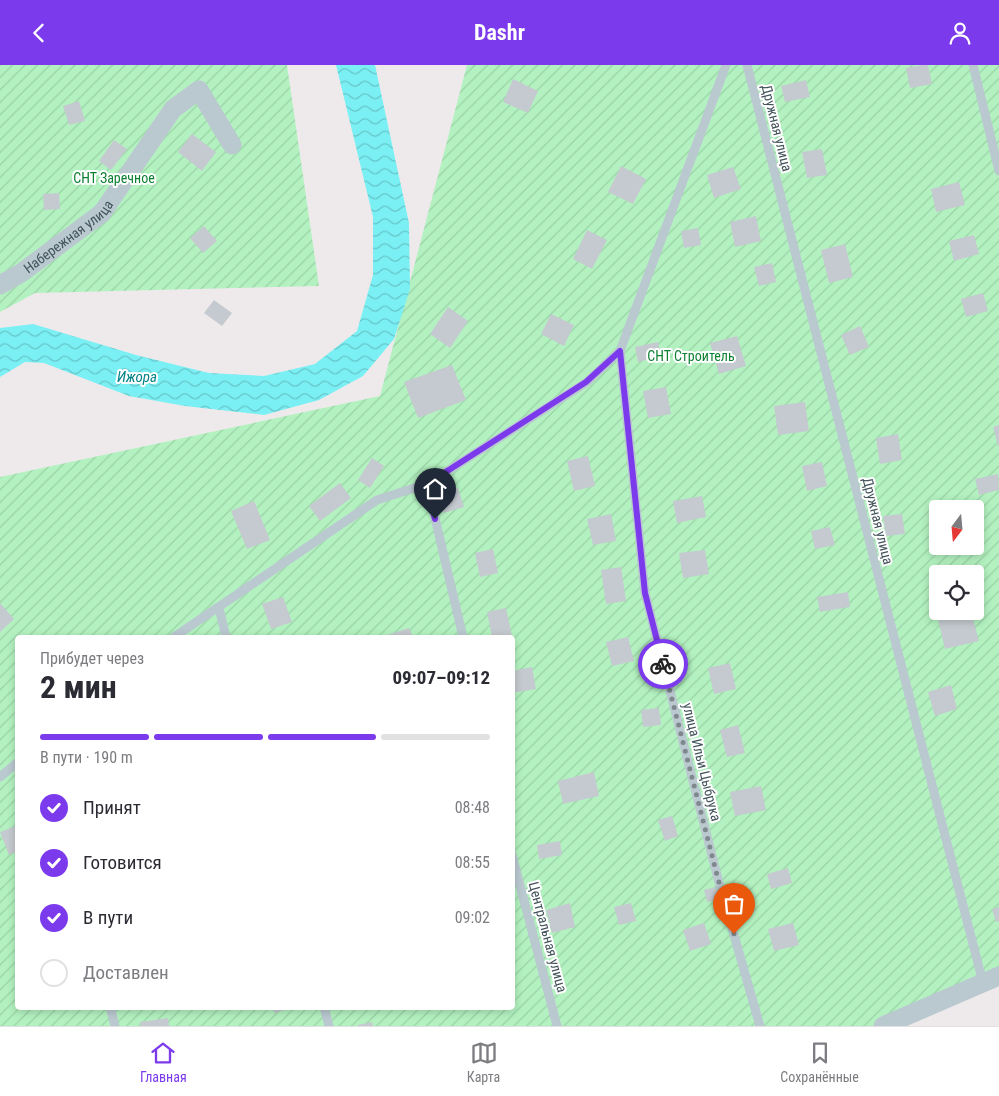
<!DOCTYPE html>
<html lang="ru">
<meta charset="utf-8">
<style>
:root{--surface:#fff;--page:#f2f2f3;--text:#2b2b33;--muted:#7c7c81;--line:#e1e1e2;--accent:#7c3aed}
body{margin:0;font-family:"Roboto Condensed",sans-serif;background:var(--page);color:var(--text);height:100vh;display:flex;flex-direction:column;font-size:19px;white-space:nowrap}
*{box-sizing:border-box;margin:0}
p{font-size:16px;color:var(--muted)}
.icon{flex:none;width:28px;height:28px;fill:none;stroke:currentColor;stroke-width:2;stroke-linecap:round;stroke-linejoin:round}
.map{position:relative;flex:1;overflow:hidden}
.sheet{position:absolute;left:15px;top:570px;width:500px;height:375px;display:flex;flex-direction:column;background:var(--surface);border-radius:5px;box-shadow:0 2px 8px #0003}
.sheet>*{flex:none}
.needle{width:32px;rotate:196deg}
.buttons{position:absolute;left:929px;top:435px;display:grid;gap:10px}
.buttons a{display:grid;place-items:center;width:55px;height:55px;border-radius:5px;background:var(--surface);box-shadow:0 2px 8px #0003;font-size:25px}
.pin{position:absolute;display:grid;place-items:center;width:42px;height:42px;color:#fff;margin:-51px -21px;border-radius:50% 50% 50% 0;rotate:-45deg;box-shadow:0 0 5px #0007}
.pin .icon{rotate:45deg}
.courier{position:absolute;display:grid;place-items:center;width:50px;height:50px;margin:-25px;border:4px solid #7c3aed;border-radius:50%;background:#fff;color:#222;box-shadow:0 1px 6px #0007}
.headline em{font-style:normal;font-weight:700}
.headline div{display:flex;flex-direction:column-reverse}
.headline{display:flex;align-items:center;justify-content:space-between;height:85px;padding:0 25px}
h1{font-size:32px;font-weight:700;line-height:38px}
.bar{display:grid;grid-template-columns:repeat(4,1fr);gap:8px 5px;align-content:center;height:60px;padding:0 25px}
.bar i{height:6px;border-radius:4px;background:var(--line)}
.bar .on{background:var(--accent)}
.bar p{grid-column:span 4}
ol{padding:0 25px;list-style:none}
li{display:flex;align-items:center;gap:15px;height:55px}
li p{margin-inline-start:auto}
li .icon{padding:5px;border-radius:50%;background:var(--accent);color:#fff;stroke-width:4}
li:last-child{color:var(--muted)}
li i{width:28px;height:28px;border:2px solid var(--line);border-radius:50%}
header{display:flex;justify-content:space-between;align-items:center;height:65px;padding:0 25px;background:var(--accent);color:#fff;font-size:22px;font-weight:700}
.tabs{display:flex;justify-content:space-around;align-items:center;height:70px;border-top:1px solid var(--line);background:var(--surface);font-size:14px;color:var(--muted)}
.tabs a{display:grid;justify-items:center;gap:2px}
.tabs .on{color:var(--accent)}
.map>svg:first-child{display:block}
.garden{fill:url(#garden-furrows);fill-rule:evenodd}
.water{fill:url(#water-waves)}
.building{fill:#c4cacf}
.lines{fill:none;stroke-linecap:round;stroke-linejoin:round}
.lane{stroke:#bac9d0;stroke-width:9}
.street{stroke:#bac9d0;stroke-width:19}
.done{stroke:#7e888d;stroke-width:5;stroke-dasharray:0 9}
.route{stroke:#7c3aed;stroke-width:6}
.labels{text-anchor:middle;stroke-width:4;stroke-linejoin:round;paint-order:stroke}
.street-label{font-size:14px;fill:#42535a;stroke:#fff}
.park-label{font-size:14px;fill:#0e8033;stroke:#fff}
.water-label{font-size:15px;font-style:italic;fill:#048388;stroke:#fff}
</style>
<header><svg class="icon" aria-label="back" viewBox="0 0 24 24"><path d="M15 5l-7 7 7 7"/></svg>Dashr<svg class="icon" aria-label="person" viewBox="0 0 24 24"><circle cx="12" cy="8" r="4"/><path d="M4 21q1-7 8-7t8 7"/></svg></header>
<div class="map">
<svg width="999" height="961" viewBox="0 0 999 961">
<defs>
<pattern id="garden-furrows" width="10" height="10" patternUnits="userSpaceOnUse" patternTransform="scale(1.25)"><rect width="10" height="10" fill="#b3f2c0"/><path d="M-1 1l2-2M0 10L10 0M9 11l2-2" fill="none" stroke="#9bd1a7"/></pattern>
<pattern id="water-waves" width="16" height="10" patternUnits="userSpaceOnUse" patternTransform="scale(1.25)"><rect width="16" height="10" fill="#7bf0f4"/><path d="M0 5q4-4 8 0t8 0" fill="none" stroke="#66c5c9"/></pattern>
</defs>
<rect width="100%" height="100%" fill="#eeeaeb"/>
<path class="garden" d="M0 0H287L319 221 35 228 0 247Z
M467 0H999V912L890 961H0V412L380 331ZM938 444H975V481H938ZM938 509H975V546H938ZM18 572H512V942H18Z"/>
<path class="water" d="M336 0H375L409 158 410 224 394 274 363 311 319 335 264 350 185 341 129 331 44 298 25 297 0 312V263L33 259 136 290 209 308 264 311 315 299 357 266 373 210V152Z"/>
<path class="building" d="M923 0H928L932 19 910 23 906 3Z
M513 14 538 26 528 48 503 37Z
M806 15 810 32 785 37 781 21Z
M79 36 85 56 69 60 63 41Z
M192 69 216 87 202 106 178 87Z
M114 75 127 84 111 105 99 96Z
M822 84 827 110 807 113 802 87Z
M621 101 646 114 633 139 608 127Z
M733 102 741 124 714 133 707 110Z
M959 117 965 140 936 147 931 124Z
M59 128 60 144 44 145 43 129Z
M756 151 761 176 735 182 730 157Z
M204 161 217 176 203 188 190 173Z
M698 163 701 180 684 183 681 166Z
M587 165 607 175 592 204 573 194Z
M974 170 979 189 954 196 949 176Z
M845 179 853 212 829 218 821 185Z
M772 198 776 217 759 221 754 202Z
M983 228 988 246 966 252 961 234Z
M214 235 232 248 222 261 204 248Z
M448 242 468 256 450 283 430 269Z
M551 249 574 260 564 281 541 269Z
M860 261 869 282 850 290 841 270Z
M737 271 746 301 719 309 710 278Z
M658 277 661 291 638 297 635 282Z
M452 300 466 335 418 353 404 317Z
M666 322 671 349 648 353 643 326Z
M805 337 809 366 778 370 774 341Z
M999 360V381H998L993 362Z
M898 369 902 395 880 399 876 373Z
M588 391 595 421 574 426 567 396Z
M372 393 384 401 370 423 358 415Z
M822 397 827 421 807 426 802 401Z
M998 409 999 425 979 430 975 414Z
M340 418 351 433 320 456 309 441Z
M458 423 464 442 444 448 439 428Z
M702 431 706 452 677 458 673 436Z
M254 436 270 475 247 484 231 446Z
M611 449 616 476 593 480 587 454Z
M902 449 905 469 886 471 883 451Z
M830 462 835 480 815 484 811 466Z
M493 484 498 508 480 512 475 488Z
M705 485 709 509 683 513 679 488Z
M621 502 626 536 606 539 601 505Z
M848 527 850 542 820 547 817 532Z
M283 532 292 557 271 564 262 539Z
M0 538 14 554 0 567Z
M506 543 512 571 492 572 487 547Z
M936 546H971L979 576 945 584Z
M409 563 413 572H381Z
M628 572 634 596 612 601 606 577Z
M730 598 736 624 714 629 708 603Z
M532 602 536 624 512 628V606Z
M951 620 957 644 935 651 928 627Z
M659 643 661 660 643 662 641 645Z
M738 660 745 688 727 692 720 665Z
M594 707 599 731 563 739 558 716Z
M761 721 766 745 735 751 730 727Z
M672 751 678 771 665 776 658 755Z
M18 760V786L9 790 0 767Z
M560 776 562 790 539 794 537 780Z
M788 803 792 818 771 824 767 809Z
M715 822 719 834 707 837 704 825Z
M570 838 575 862 552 868 546 845Z
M631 838 636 856 619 860 614 842Z
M999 842V856L996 857 992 844Z
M704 858 711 879 690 886 683 865Z
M793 858 799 880 774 886 768 864Z
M273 942H292V943L274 948Z
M168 953 169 961H141L140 957Z
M372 957 373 961H358V960Z"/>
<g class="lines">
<path class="lane" d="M747 0 983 918
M973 0 999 106
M620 286 645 528 718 814 760 961
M427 419 463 572
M219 543 226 572
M174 572 377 435 427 419 587 317 620 286 726 0
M0 712 18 697
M512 790 557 961
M110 942 115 961
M324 942 329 961"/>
<g class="street">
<path id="s1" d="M0 220 21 208 102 148 173 44 199 25 232 80"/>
<path d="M883 961 999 911"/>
</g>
</g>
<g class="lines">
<path class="done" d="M663 599 718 814 734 869"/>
<path class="route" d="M435 454 427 419 586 317 620 286 645 528 663 599"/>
</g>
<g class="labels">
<g class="street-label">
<text transform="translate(777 63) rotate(76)" y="5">Дружная улица</text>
<text dy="5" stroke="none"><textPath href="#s1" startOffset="84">Набережная улица</textPath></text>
<text transform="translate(878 456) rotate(76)" y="5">Дружная улица</text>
<text transform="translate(702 697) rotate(76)" y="5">улица Ильи Цыбрука</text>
<text transform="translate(548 872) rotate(75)" y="5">Центральная улица</text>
</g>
<g class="park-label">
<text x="114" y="118">СНТ Заречное</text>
<text x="691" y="296">СНТ Строитель</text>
</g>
<g class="water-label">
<text x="137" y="317">Ижора</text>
</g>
</g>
</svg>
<div class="buttons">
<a><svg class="needle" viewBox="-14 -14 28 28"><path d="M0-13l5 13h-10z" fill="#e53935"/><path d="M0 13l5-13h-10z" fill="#7c7c81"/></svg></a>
<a><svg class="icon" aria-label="locate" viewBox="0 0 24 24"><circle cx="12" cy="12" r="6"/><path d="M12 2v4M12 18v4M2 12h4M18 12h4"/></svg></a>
</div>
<div class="pin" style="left:734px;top:869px;background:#ea580c"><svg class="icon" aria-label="bag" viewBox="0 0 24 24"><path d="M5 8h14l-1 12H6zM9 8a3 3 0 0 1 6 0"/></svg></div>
<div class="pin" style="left:435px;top:454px;background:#1f2937"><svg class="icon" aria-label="home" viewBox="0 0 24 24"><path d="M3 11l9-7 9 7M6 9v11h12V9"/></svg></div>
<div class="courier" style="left:663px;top:599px"><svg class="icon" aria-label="bike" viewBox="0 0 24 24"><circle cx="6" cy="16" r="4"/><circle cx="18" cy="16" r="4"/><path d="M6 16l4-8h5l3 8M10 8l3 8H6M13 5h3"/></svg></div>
<section class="sheet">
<div class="headline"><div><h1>2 мин</h1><p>Прибудет через</p></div><em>09:07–09:12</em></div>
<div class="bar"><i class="on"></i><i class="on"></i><i class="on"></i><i></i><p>В пути · 190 m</p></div>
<ol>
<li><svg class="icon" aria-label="check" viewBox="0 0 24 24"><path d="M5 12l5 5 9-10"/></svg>Принят<p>08:48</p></li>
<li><svg class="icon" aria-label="check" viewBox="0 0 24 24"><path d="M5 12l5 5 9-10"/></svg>Готовится<p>08:55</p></li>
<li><svg class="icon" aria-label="check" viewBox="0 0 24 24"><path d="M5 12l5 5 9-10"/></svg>В пути<p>09:02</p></li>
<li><i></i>Доставлен</li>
</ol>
</section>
</div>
<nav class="tabs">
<a class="on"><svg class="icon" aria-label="home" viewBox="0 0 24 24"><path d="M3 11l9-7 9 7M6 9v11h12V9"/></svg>Главная</a>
<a><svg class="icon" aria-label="map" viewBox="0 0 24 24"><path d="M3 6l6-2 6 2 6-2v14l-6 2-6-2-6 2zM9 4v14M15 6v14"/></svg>Карта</a>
<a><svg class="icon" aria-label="saved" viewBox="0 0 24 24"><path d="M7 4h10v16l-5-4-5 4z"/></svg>Сохранённые</a>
</nav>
